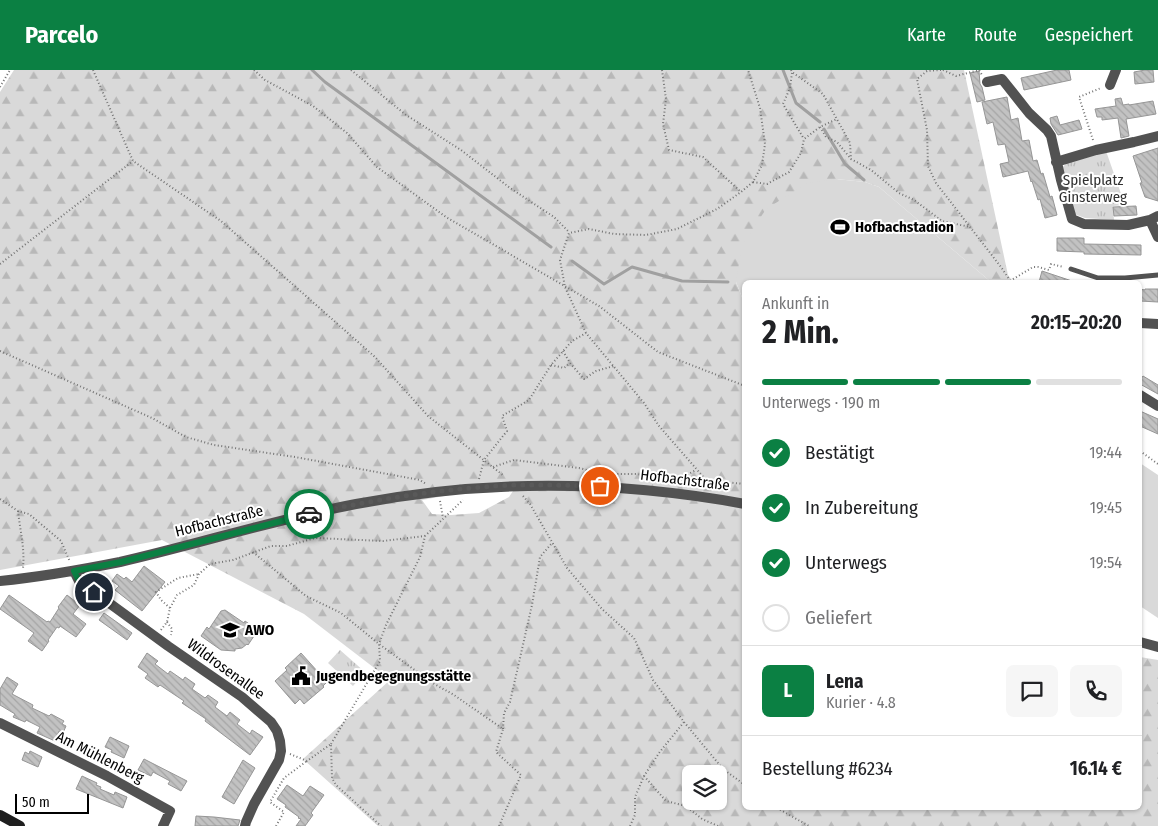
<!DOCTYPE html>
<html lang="de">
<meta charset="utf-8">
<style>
:root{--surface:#fff;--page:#f6f6f6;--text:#202124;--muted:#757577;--line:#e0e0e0;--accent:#0b8043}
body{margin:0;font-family:"Fira Sans Condensed",sans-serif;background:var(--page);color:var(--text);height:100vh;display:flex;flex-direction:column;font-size:19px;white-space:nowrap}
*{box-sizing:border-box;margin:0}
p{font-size:16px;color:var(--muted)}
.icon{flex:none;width:28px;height:28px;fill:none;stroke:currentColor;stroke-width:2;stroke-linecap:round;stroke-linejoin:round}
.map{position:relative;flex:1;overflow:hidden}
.side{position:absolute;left:742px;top:210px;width:400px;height:530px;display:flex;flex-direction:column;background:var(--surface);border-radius:8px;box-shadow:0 1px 4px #0004}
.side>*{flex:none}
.fabs{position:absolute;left:682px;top:695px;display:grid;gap:10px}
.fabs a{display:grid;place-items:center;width:45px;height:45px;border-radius:8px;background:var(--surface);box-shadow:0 1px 4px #0004;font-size:25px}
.scale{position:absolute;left:15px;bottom:12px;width:74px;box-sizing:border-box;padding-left:5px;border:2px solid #000;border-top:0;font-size:14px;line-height:18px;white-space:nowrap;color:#000;-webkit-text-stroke:4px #fff;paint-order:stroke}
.pin{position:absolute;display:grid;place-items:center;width:42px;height:42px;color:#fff;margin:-21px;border:2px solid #fff;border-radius:50%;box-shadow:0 1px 5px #0007}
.courier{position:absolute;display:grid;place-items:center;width:50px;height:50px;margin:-25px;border:4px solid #0b8043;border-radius:50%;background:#fff;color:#222;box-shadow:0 1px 6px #0007}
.headline em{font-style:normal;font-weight:700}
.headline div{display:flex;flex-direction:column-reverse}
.headline{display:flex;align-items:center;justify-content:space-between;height:85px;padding:0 20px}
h1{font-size:32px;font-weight:700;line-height:38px}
.bar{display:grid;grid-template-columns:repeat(4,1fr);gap:8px 5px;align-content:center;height:60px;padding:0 20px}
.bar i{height:6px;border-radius:4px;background:var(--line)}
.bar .active{background:var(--accent)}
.bar p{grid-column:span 4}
.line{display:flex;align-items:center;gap:12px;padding:0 20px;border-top:1px solid var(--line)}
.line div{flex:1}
.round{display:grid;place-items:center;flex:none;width:52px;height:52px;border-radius:8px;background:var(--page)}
ol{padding:0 20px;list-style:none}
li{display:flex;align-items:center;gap:15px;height:55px}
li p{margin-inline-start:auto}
li .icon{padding:5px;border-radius:50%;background:var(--accent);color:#fff;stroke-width:4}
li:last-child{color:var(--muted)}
li i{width:28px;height:28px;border:2px solid var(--line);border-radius:50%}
header{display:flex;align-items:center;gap:30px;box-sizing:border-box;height:70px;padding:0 25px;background:var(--accent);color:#fff}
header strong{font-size:24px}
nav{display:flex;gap:28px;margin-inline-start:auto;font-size:18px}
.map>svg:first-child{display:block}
.forest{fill:url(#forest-firs);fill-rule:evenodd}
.park{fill:url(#park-tufts)}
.pitch{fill:#d9d9d9}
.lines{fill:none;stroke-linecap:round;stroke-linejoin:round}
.stream{stroke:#a0a0a0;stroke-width:3}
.building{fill:url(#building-back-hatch);stroke:#969696}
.path{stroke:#747474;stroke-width:2;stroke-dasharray:1 2.5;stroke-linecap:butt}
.lane{stroke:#525252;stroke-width:5}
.street{stroke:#525252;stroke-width:10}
.secondary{stroke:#1f1f1f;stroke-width:10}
.done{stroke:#595959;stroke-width:5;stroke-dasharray:0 9}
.route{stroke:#0b8043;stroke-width:6}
.labels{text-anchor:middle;stroke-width:4;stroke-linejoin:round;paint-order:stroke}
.park-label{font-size:15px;fill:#303030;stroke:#fff}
.poi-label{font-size:15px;font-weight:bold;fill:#000;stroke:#fff;text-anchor:start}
.street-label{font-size:15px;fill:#000;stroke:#fff}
</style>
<header>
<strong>Parcelo</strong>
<nav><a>Karte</a><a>Route</a><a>Gespeichert</a></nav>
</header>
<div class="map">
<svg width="1158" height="756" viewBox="0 0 1158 756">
<defs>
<pattern id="forest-firs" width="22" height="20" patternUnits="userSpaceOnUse" patternTransform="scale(1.25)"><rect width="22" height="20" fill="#d9d9d9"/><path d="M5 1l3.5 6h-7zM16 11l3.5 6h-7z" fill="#b8b8b8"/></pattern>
<pattern id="park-tufts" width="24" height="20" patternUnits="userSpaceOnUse" patternTransform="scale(1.25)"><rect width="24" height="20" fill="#d9d9d9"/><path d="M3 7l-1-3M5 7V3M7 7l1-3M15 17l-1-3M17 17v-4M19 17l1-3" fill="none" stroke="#b8b8b8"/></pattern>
<pattern id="building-back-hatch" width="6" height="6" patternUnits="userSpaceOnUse" patternTransform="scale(1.25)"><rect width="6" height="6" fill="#c2c2c2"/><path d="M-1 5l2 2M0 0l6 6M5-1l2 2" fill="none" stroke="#a5a5a5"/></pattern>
</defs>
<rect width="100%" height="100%" fill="#fff"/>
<path class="forest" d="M14 0H964L1008 205 1013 212H991L879 117 865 112 836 109 736 212 745 235V738H1140V587L1158 590V756H378L303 689 390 610 304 544 162 470 0 500V22ZM513 421 509 427 479 443 451 445 432 444 422 430 455 424ZM691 704H719V731H691Z"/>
<path class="park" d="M1106 81 1125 135 1113 136 1114 150 1085 148 1074 144 1062 98 1070 89Z
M340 580 365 602 353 616 328 593Z"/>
<path class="pitch" d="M836 109 865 112 879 117 991 212H745V235L736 212 742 176 766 139 808 113Z
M1140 393 1158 405V548L1140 536Z"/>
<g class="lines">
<path class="stream" d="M312 0 325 12 551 177
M783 0 796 33 820 52
M824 59 845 94 864 110
M572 191 604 214 632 197 682 211 728 212"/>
</g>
<path class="building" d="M1057 0H1069L1071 10 1024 20 1021 8Z
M1145 0H1153L1154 12 1135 14 1134 2Z
M979 1 980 14 982 17 985 30 977 32 970 3Z
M1007 27 1011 50 1018 48 1022 71 1029 70 1033 91 1037 90 1041 104 1043 103 1050 127 1052 126 1057 145 1045 148 1040 129 1038 130 1032 111 1031 112 1028 101 1003 107 1000 94 1009 92 1005 74 998 75 993 52 987 54 982 32Z
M1121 28 1123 35 1129 34V35L1153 31 1156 44 1126 49 1129 66 1121 68 1118 48 1102 50V47H1097L1095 39 1116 36 1115 29Z
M1057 46 1060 55 1079 50 1082 59 1058 65 1051 54 1050 48Z
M1158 78V131L1145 127 1140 113H1142L1133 86Z
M1136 136 1137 145 1114 146 1113 137Z
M1057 168H1084V174L1141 175V185L1084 184V182L1057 181Z
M1042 201 1072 211 1071 212H1039Z
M1140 219 1145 220V219H1158V232L1140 231Z
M1143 306 1158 315V324L1140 314V310Z
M1140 341 1158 349V364L1140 356Z
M144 496 165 512 142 541 115 520 119 516 112 511 117 504 124 509 126 507 132 512Z
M9 525 47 552 48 551 50 552 59 538 58 537 67 525 80 535 73 544 86 554 76 567 60 556 59 558 57 557 48 570 49 571 42 581 28 571 34 563 0 539Z
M225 540 244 553 245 551 255 558 256 563 248 575 247 574 242 578 235 579V581L221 580 201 566 207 557 209 559 221 541Z
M104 543 132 563 127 570 99 550Z
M147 583 158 591 155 594 168 604 170 601 183 610 185 607 195 614 192 619 205 628 208 625 218 632 215 637 227 646 230 642 240 650 237 654 250 664 252 660 263 667 250 685 205 651 206 649 182 633 184 631 160 615 158 617 145 608 148 604 138 597Z
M301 583 327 612 323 616 324 617 304 634 300 629 295 634 275 611 287 600 285 598Z
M7 607 18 614 12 624 33 635 32 638 49 646 51 644 64 651 62 654 66 656 63 663 59 661 55 671 37 663 40 657 26 650 25 652 13 647 15 644 0 635V619Z
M110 667 129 676 124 688 111 682 112 680 105 677Z
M30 681 42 687 38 697 22 690 25 682 29 684Z
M144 689 187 711 181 721 168 714 170 711 153 702 151 706 138 700Z
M243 690 255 698 234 734 222 727Z
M82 706 97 713 96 715 101 717 100 719 114 725 115 722 127 727 123 738 76 719Z
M287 715 303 726 310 716 324 725 311 743 313 745 305 756H296L301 749 298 748 299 747 285 737 286 735 277 729Z
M196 746 214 747 240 750 238 756H195Z"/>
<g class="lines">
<path class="path" d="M93 0 133 91 221 151 375 287 428 346 504 406
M254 0 265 10 313 36 347 63 377 97 446 147 599 236 658 282 745 316
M351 0 406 45 461 80 510 118 554 147 569 162
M662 0 666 29 663 54 669 80 703 87 741 122
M791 0 792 2 823 24 850 73 851 89
M941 0 927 1 917 9 927 60 928 96 936 113 1001 197 1011 212
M943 0 956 6 979 0 982 5
M792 3 790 18 783 34 804 69
M0 17 10 0
M820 57 826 67 837 72 851 89 871 100 899 123 914 130 942 151 970 157
M1093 70 1079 27 1101 18
M753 112 767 114 789 102 801 83 804 69 820 57 837 49
M0 194 133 91
M1010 211 1033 197H1038L1049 200 1051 194 1064 197
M0 281 152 348 186 367 214 375 295 387 420 410 426 414
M563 281 570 293 584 309 596 301 614 296
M551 295 564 298 570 293
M1140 381 1158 394
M493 397 514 390 579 398 603 404
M602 407 603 404H635L745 414
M681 408 696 400
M479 409 484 390 507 361 502 346 529 330 551 295 572 271 586 263
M709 419 706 410 659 356 644 333 586 263 565 217 560 190 569 163 589 159 614 164 646 165 677 159 717 139 741 122 753 112 762 95 765 74 760 38 748 0
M523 426 530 434 567 498 602 539 634 568 653 610 684 652 723 699 745 715
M0 429 18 441 29 444 61 471 70 492
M440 431 443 448
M18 441C20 460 25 479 23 498
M253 482 306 526 341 543 379 574 431 612 454 625 503 659 496 682 521 705 499 756
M170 538 161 530 156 522 178 508 199 504
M167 552 172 559 171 565
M161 560 167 552 170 538 177 525 194 515 199 504 210 494 233 490 271 476H287L315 468 383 471 425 466
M503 659 504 643 510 632 532 535 540 487 552 473
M331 674 380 591 379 574 386 555 420 487 425 466 463 430
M290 684 307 691 331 674 332 708 336 715 381 756
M644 706 666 731 686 736 702 749 718 756
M777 738 809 756
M276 756 284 742 270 732 284 708 307 691
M630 756 635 745V727L644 706 659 683 684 652"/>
<path class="lane" d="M1071 199 1098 208H1125L1158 205"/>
<path class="street" d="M987 12 1002 9 1029 43 1047 60 1051 66 1061 110 1072 149 1084 154 1128 155 1150 150 1158 146
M1110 15 1116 0
M1056 92 1096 80 1134 72 1158 66
M1150 150 1158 167
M1140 253 1158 254
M1140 325 1158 336
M74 501 79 511 168 576 242 627 271 652 277 661 280 671 281 681 279 690 254 734 246 752 245 756
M0 511C40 507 80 500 120 492 199 474 276 449 356 434 487 409 614 410 745 434
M1140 572 1158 577
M0 653 107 706 170 741 163 756"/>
<path class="secondary" d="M0 745 20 756"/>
</g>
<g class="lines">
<path class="done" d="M309 444C377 429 446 418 516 415 544 415 572 415 600 416"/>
<path class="route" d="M94 522 79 511 74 501 121 492 309 444"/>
</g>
<defs>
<g id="stadium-bare" transform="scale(1.5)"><path d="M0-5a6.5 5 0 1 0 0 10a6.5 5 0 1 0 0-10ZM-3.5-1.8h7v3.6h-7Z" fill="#000" stroke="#fff" stroke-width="2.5" paint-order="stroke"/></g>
<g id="school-bare" transform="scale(1.5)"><path d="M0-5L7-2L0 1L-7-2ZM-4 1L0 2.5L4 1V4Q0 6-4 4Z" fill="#000" stroke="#fff" stroke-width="2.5" paint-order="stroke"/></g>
<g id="civic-bare" transform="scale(1.5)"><path d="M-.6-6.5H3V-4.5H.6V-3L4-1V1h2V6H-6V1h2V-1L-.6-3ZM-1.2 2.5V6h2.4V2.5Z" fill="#000" stroke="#fff" stroke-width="2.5" paint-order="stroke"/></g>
</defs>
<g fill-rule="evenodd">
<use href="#stadium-bare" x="840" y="157"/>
<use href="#school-bare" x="230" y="560"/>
<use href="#civic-bare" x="301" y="606"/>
</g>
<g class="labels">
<g class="park-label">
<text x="1093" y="115">Spielplatz<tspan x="1093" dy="17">Ginsterweg</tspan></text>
</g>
<g class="poi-label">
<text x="855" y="162">Hofbachstadion</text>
<text x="245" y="565">AWO</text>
<text x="316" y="611">Jugendbegegnungsstätte</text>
</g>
<g class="street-label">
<text transform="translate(685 410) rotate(7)" y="5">Hofbachstraße</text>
<text transform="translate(219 451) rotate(-14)" y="5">Hofbachstraße</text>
<text transform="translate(226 599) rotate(36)" y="5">Wildrosenallee</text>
<text transform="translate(100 687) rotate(27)" y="5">Am Mühlenberg</text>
</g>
</g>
</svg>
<div class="fabs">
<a><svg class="icon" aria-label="layers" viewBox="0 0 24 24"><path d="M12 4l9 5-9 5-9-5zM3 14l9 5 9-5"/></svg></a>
</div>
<div class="scale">50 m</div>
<div class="pin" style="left:600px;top:416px;background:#ea580c"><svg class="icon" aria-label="bag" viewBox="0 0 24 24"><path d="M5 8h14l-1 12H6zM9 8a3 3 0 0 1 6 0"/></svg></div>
<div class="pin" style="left:94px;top:522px;background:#1f2937"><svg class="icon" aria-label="home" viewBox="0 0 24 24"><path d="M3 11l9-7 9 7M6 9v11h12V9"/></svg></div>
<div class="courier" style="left:309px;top:444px"><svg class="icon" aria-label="car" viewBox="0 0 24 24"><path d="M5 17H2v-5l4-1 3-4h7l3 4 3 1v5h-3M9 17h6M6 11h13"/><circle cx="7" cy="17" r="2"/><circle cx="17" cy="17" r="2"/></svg></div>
<section class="side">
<div class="headline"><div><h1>2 Min.</h1><p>Ankunft in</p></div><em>20:15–20:20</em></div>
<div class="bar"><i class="active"></i><i class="active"></i><i class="active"></i><i></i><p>Unterwegs · 190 m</p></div>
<ol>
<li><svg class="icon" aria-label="check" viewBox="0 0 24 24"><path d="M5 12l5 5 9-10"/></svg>Bestätigt<p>19:44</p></li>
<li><svg class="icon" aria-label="check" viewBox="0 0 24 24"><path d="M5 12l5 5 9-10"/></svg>In Zubereitung<p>19:45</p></li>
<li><svg class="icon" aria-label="check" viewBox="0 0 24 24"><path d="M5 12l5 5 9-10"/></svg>Unterwegs<p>19:54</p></li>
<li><i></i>Geliefert</li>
</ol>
<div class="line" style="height:90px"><b class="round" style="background:var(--accent);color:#fff">L</b><div><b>Lena</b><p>Kurier · 4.8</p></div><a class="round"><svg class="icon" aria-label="chat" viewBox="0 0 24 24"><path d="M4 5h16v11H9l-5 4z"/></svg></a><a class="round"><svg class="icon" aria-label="phone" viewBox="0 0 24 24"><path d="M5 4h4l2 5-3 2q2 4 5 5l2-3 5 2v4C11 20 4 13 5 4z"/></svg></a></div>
<div class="line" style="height:65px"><div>Bestellung #6234</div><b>16.14 €</b></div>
</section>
</div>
